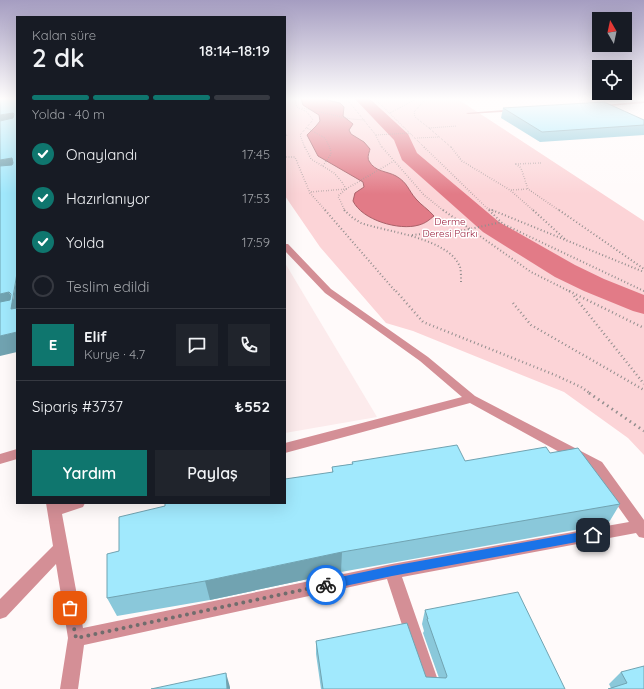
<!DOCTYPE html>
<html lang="tr">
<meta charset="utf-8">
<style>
:root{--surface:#171b24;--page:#20242c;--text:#f1f3f6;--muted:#9ea1a6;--line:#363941;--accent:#0f766e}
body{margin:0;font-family:Quicksand,sans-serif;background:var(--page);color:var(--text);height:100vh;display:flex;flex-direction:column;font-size:15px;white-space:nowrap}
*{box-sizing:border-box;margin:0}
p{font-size:13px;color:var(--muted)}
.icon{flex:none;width:22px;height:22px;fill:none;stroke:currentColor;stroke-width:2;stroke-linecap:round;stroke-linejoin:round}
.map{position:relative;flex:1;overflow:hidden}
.side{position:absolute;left:16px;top:16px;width:270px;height:488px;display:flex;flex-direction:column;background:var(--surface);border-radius:0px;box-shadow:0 4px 16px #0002}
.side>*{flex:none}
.needle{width:26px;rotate:351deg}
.buttons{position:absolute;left:592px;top:12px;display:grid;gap:8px}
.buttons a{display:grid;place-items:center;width:40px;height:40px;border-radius:0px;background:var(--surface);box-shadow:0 4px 16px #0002;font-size:20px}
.pin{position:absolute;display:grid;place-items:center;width:34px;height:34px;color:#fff;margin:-17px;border-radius:8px;box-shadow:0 2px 6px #0006}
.courier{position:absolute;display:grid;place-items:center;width:40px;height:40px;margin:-20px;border:3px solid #1a73e8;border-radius:50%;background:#fff;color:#222;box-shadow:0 1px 5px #0007}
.head em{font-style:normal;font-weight:600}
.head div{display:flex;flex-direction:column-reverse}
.head{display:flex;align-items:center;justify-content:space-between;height:68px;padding:0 16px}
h1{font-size:26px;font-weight:600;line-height:30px}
.bar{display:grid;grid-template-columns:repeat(4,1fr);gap:6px 4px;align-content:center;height:48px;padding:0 16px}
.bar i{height:5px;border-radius:3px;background:var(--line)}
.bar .on{background:var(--accent)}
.bar p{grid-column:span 4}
.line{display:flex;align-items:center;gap:10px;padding:0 16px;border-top:1px solid var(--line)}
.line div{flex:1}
.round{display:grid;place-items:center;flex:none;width:42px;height:42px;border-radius:0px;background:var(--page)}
ol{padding:0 16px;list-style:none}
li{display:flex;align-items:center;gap:12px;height:44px}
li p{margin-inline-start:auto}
li .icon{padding:4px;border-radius:50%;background:var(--accent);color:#fff;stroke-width:4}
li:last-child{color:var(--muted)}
li i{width:22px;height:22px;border:2px solid var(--line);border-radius:50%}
.primary-button{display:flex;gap:8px;margin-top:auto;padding:8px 16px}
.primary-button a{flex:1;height:46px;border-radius:0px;background:var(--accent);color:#fff;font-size:16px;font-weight:600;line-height:46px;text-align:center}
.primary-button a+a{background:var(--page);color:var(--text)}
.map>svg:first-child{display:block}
.built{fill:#fcebec}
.green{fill:#fcd4d7}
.water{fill:#e27b87;stroke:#a96068}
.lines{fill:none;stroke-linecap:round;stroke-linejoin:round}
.canal{fill:#e27b87;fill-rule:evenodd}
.path-far4{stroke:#928e8e;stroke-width:1;stroke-dasharray:0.5 1.5;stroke-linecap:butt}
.path-far3{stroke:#928e8e;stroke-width:1.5;stroke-dasharray:0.5 2;stroke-linecap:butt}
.path-far2{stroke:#928e8e;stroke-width:2;stroke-dasharray:1 2.5;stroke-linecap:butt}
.path-far1{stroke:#928e8e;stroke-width:2.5;stroke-dasharray:1 3;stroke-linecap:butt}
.path{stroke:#928e8e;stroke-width:3;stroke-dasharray:1.5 4;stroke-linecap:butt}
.minor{fill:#d48f96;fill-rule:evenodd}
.wall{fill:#8ac8da}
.shaded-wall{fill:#71a3b1}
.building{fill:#a1e9fd;stroke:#71a3b1}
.route{fill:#1a73e8}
.done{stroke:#716d6d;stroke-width:4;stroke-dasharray:0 7.2}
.labels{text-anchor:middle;stroke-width:3;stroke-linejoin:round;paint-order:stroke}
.far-park-label{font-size:10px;fill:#9b203d;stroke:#fff}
</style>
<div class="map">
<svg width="644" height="689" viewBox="0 0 644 689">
<rect width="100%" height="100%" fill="#fffafa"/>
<path class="built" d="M285 263 377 417 285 433Z"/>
<path class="green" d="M285 98H456L644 221V455L628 438 564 392 413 331 386 323 320 247 285 196Z"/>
<path class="water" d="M301 98H328L327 100 340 103 344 107 343 116 353 124 349 130 351 134 364 142 370 149C369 153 367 157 369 161 375 172 387 171 396 176 408 183 408 190 416 199 421 205 428 209 434 216 429 220 426 223 419 225 399 231 362 220 353 201L355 193 364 187 363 182 318 156 307 135 316 126 320 121 319 115 303 105Z"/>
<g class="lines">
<path class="canal" d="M354 98H369L408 134 417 153 499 222 575 265 604 279 644 295V314L633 311 584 291 555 277 483 232 402 160 394 140Z"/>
<path class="path-far4" d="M296 98 295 101 297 107 307 112 313 120 300 135 305 148
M346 98 375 134 382 148
M374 98 425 148
M424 98 425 100 414 112 415 117 429 128 457 126
M302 108 351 119 365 120
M390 113 418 98
M307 128 325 138 330 148
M429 128 452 148
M285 132 287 136H285
M376 135 410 133
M417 138 439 137"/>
<path class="path-far3" d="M305 147 311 159 334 173 342 182 346 189 310 192
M382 147 424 195 444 211
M424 147 490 211
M451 147 462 161 510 190 534 211
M285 155 286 157H295L310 193 326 211
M541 163 516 164 521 168 528 189 560 211
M323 166 331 154 330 147
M511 190 528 189
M489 209 494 211
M345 211 338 196 346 189 394 161"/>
<path class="path-far2" d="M325 210 396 292
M344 210 353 218 361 223C387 232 449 238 460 267 461 271 461 277 461 282
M443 210 531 272 571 292
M489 210 503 224 644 291
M492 210 644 272
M533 210 567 241
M559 210 644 269
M412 235 465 230 502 222"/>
<path class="path-far1" d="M396 291 423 322 555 375 581 387 591 394
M569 291 644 328
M574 296 644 384
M513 303 531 325 644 390"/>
<path class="path" d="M589 393 644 431"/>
<path class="minor" d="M644 101V103L598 107 596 106Z
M516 109 518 111 468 114 466 113Z
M285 244H288L331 289 428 357 475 396 602 462 644 520V538L639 537 636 533 402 577 441 689H423L387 579 84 645 78 689H60L68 638 56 564 6 617 0 619V599L53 546 46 503H85L83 507 62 514 83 628 392 564 629 522 592 470 470 403 285 453V443L462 397 420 361 325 293 285 251Z
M17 449V459L0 464V454Z"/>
</g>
<path class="wall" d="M503 108 644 120V135L540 142 501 118Z
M550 453 620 504 608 524 341 572 210 600 117 616 107 598 285 503 332 472V467L352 464V462L465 461Z
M425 610 565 689H321L316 654V641L426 677 439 678 423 633 424 631 422 624Z
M621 672 644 689 611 688 609 684Z"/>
<path class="shaded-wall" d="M13 113 17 125 0 128V115Z
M12 158 17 172 0 174V160Z
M17 273V322L0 314V294L9 292 13 300Z
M17 332V352L0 356V336Z
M342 552 341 572 210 600 205 581Z
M226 673 230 687V689H227Z"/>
<path class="building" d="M0 98H17V273L11 309 17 308V332L0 336V302L10 300 11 294 9 292 0 294V166L12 165 13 163 12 158 0 160V121L13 118 14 114 13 113 0 115Z
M604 102 644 120V125L542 132 503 108Z
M457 445 465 461 546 447 550 453 578 448 620 504 342 552 205 581 107 598V554L119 551V517L165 506V503H285V479L333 472 332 467 353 464 352 462Z
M518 592 565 689H323L316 641 407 623 426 677 446 678 447 676 427 619H428L425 610Z
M644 666V689H608L627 683 621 672Z
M226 673 227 689H151Z"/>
<linearGradient id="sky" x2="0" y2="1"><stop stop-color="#a59dc1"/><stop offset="0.51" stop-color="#fffdfd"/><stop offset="1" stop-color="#fffdfd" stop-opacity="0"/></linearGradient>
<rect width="644" height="194" fill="url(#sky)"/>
<path class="route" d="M593 530 596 532 598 535 596 538 593 539 392 576 326 590 323 588 321 585 323 581 326 580 392 566Z"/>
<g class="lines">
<path class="done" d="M70 608 76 638 326 585"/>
</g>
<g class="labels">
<g class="far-park-label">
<text x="450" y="225">Derme<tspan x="450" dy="12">Deresi Parkı</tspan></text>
</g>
</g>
</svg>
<div class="buttons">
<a><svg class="needle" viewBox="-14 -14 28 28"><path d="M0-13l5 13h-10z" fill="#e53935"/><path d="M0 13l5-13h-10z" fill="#9ea1a6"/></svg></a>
<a><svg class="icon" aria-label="locate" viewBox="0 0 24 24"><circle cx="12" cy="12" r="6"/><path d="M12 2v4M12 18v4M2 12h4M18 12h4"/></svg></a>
</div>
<div class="pin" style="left:70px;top:608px;background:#ea580c"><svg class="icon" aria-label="bag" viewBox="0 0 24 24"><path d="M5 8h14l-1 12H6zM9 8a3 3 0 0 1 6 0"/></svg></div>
<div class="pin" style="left:593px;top:535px;background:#1f2937"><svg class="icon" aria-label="home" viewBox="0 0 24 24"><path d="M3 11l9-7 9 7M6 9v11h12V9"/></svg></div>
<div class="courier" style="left:326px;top:585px"><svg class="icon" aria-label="bike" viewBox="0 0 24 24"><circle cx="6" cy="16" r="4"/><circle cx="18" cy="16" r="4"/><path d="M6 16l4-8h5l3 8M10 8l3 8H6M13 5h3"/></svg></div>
<section class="side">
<div class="head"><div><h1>2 dk</h1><p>Kalan süre</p></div><em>18:14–18:19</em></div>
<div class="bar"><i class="on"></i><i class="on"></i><i class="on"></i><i></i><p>Yolda · 40 m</p></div>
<ol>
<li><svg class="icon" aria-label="check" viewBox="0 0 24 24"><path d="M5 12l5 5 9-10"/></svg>Onaylandı<p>17:45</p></li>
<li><svg class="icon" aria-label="check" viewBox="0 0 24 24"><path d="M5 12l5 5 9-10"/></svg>Hazırlanıyor<p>17:53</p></li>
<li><svg class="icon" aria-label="check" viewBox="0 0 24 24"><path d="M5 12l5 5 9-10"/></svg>Yolda<p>17:59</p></li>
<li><i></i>Teslim edildi</li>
</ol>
<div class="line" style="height:72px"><b class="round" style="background:var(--accent);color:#fff">E</b><div><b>Elif</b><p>Kurye · 4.7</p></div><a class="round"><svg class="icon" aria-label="chat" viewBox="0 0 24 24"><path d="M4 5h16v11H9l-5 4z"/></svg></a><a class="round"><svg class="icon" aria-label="phone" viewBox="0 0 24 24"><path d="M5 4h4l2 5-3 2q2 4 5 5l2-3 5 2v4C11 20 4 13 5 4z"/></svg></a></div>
<div class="line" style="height:52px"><div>Sipariş #3737</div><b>₺552</b></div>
<div class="primary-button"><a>Yardım</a><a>Paylaş</a></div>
</section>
</div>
